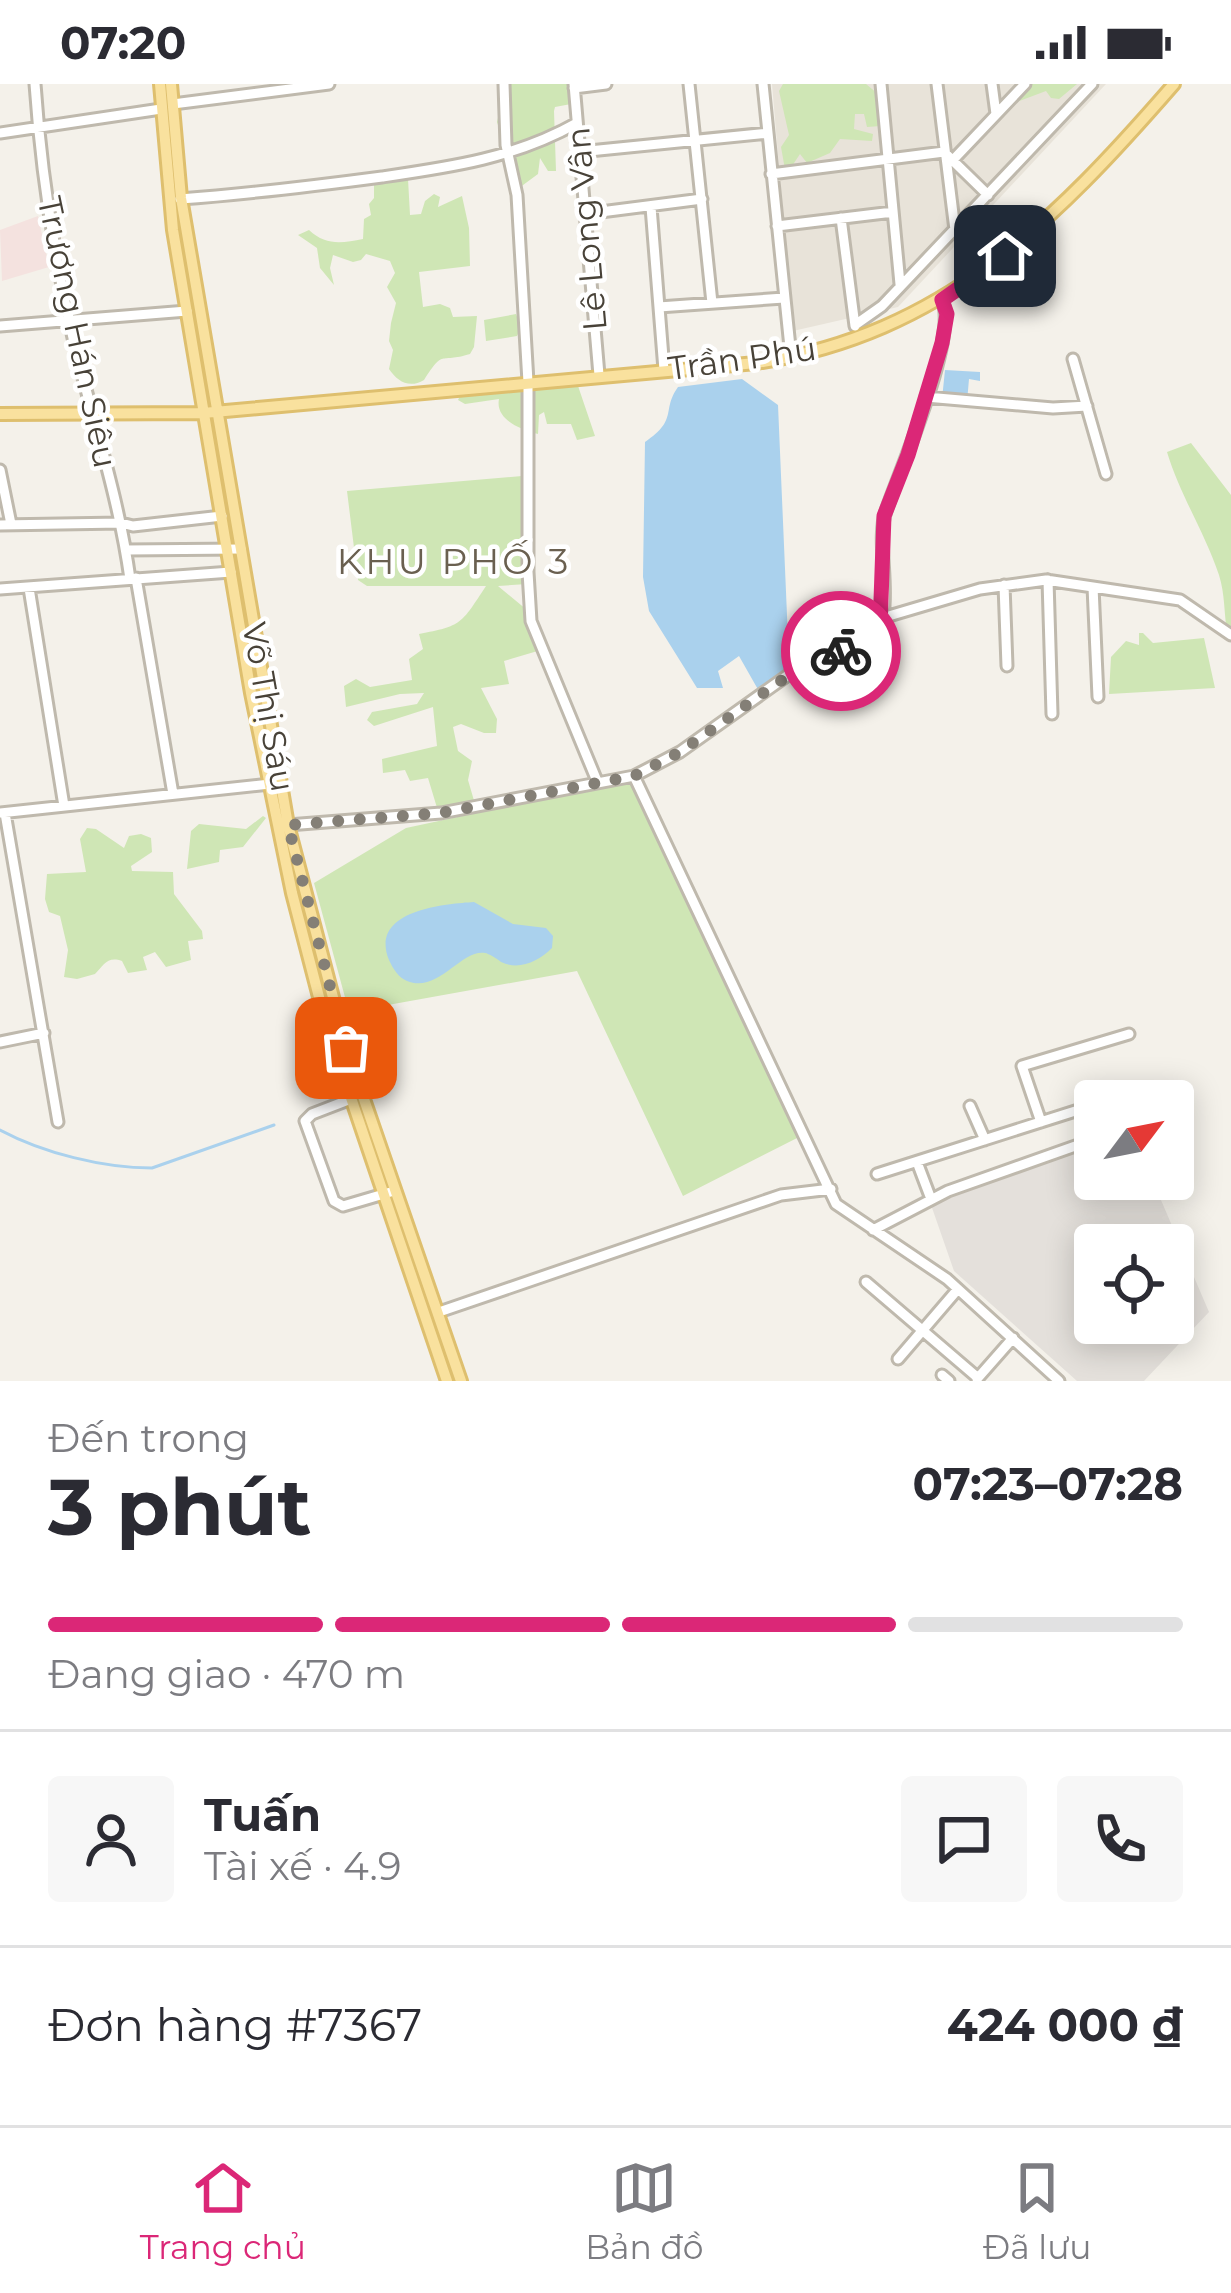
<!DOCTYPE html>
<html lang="vi">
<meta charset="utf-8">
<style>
:root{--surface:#fff;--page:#f7f7f7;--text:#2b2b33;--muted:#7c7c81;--line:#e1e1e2;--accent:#db2777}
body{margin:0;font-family:Montserrat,sans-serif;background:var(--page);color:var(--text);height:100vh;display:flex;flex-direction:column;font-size:45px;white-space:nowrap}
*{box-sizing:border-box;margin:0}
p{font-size:39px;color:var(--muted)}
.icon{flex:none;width:66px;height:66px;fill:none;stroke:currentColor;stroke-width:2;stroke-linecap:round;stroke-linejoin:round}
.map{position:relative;height:1297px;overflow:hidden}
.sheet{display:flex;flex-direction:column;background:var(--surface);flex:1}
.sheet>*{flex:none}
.needle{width:78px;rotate:58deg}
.fabs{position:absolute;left:1074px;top:996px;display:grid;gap:24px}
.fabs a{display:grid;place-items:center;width:120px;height:120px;border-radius:12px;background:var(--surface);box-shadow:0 6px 30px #0003;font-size:60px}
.pin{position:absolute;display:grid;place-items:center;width:102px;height:102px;color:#fff;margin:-51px;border-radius:24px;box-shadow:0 6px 18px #0006}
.courier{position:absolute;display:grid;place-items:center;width:120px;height:120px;margin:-60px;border:9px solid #db2777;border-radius:50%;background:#fff;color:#222;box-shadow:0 3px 15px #0007}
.headline em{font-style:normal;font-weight:700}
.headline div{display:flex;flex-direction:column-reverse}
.headline{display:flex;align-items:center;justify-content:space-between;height:204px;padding:0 48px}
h1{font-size:78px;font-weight:700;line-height:90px}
.bar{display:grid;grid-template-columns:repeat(4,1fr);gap:18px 12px;align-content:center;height:144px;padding:0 48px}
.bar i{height:15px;border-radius:9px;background:var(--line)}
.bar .current{background:var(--accent)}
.bar p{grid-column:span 4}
.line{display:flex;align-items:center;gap:30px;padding:0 48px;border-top:3px solid var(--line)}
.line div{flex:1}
.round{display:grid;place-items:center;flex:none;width:126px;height:126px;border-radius:12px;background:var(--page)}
.status{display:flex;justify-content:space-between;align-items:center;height:84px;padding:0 60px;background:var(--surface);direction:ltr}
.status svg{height:33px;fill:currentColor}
.tab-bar{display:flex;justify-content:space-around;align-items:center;height:168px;border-top:3px solid var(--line);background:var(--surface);font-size:33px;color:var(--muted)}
.tab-bar a{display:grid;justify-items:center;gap:6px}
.tab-bar .current{color:var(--accent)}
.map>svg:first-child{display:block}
.residential{fill:#e8e3d9}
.industrial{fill:#e4e0db;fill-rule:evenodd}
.medical{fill:#f4e2df}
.green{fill:#cfe6b5}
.water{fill:#aad1ed}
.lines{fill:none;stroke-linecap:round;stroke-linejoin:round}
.stream{stroke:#aad1ed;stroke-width:3}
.minor-casing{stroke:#bfb9ad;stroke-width:15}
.major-casing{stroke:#debf6e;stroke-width:16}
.minor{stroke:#fff;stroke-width:9}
.major{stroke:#f9e19e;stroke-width:10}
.done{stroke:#847f76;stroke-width:12;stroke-dasharray:0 21.6}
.route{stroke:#db2777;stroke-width:15}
.labels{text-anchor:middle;stroke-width:9;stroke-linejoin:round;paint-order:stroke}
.street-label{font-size:33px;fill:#484238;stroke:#fff}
.neighbourhood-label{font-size:36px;letter-spacing:3px;fill:#6a6050;stroke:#fff}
</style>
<div class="status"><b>07:20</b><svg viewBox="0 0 49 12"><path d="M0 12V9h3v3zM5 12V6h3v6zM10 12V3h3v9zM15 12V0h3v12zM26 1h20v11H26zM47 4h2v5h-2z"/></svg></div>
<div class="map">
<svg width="1231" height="1297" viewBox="0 0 1231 1297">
<rect width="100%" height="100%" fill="#f4f1ea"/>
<path class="residential" d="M772 0H1106L898 223 793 247Z"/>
<path class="industrial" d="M1095 1057V1095H1152L1209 1228 1144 1297H1077L954 1187 930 1118ZM1095 1161H1173V1239H1095Z"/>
<path class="medical" d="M38 132 49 183 2 197 0 146Z"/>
<path class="green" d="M506 0H569L571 20 555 23 554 27 556 87H548L540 74 538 90 519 104 497 38Z
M783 0H866L878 10 881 42 867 43 864 30H855L854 45 873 50 872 57 840 55 830 69 807 79 800 70 786 91 781 63 789 51 779 7Z
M1020 0H1077L1059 15 1051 14 1046 7 1014 19 1010 13Z
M395 93 408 95 410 131 421 130 425 117 434 110 440 113 438 123 462 112 469 144 470 182 419 188 423 223 440 220 450 224 453 233 477 232 474 263 470 270C438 280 445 264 424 296 409 305 397 297 389 285L393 266 389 257 391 239 396 219 387 203 395 189 390 177 366 170 361 176 353 178 333 171 330 184 334 201 320 184 317 164 298 151 309 146C326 162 342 159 363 155L364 135 371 131 369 120 374 114V100Z
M516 230 521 244 517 252 486 257 484 236Z
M577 299 595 352 577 356 571 340H547L544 328 539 331 538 350C519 345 495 335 499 315L465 320 458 316 460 312Z
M1191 359 1231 411V550L1227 548C1224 529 1225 510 1219 491 1205 449 1180 411 1167 368Z
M522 392 527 500 498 502 527 526 541 566 504 577 509 600 481 604 497 635 496 649H484L461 640 453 643 458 667 472 677 468 696 475 720 438 727 428 694 410 697 405 686 383 689 382 675 437 662 433 623 374 642 367 636 372 628 417 620 424 609 400 610 346 623 344 602 356 595 370 603 412 596 409 575 423 565 419 550C462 542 461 540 486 502H367L358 496 347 407Z
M1139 549H1143L1153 559 1204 554 1215 604 1109 610 1111 573 1126 557 1139 561Z
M636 695 803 1051 683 1112 577 887 349 928 314 799 406 744Z
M263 732 266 734 243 763 220 766 219 778 187 785 191 747 199 740 246 745Z
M87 744 96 745 124 764 129 752 141 750 151 754 152 768 131 782 132 787 173 788 174 810 202 847 203 855 188 857 191 876 166 883 155 868 143 873 147 886 128 889 122 877C107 872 104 881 95 890L77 895 64 893 68 866 60 832 49 828 45 815 47 790 86 788 80 755Z"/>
<path class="water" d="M945 286 980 288V297L969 295 967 318 942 315Z
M742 295 778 321 789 578 788 587 760 609 739 572 718 587 723 604H697L649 527 643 493 645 358C679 335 661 327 678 303Z
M474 818 513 840 546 844 553 852 552 864C539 877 519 887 501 878 499 876 488 869 485 869 461 865 438 910 407 897 399 894 393 885 389 876 369 827 442 820 474 818Z"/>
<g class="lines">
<path class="stream" d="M0 1046C43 1069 103 1084 152 1084L274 1041"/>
<g class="minor-casing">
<path id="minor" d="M35 0C41 88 55 177 75 263 94 340 119 415 130 495
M504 0 506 61 517 111 528 298V488L531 537 597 697
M574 0 599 291
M689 0 712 219
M763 0 791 273
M881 0 900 200
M937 0 955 146
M992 0 996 30
M574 4 606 0
M173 20 329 0
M0 49 161 25
M579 68 768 49
M952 77 1025 0
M771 90 944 68 988 111
M180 115C248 110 314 102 382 93 451 83 515 74 577 39
M651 123 664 286
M585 130 702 115
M841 134 855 242
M777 142 893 128
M659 223 784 214
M855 241 882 222 1092 0
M0 242 187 227
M1073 275 1106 390
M926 313 1053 324 1087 322
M0 386 11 440
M0 441 121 439 133 442 222 432
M126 466 241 465
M136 494 173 710
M1048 496 1052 630
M1004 501 1007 582
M1093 503 1098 613
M29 504 64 722
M0 505 231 488
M882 534 980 505 1046 496 1180 516 1231 551
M634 692 836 1120 947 1195 1059 1297
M0 729 270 700
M5 729 58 1038
M288 741 441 729 634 692 680 668 798 584 873 553C897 525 874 461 886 427 900 385 959 252 942 216
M0 958 44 949
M351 1015 312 1030 305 1037 334 1117 343 1122 394 1107
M970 1022 985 1056
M1041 1038 1022 982 1129 950
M917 1078 931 1115
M877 1090 1091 1022
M873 1146 948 1107 1095 1055
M866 1198 978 1294
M439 1228 781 1111 831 1105
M898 1275 958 1205
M942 1291 949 1297
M977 1295 1013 1254"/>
</g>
<g class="major-casing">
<path id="major" d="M160 0 173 146 251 609 292 809 326 940 447 1297
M171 0 181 114 288 741 346 963 461 1297
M0 330 203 329 756 279C943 251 1055 137 1174 0"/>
</g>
<use href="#minor" class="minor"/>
<use href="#major" class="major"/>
</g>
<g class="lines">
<path class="done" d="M346 964 288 741 441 729 634 692 680 668 799 584 841 567"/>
<path class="route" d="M841 567 865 558 880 544 884 432 908 371 942 259 947 230 942 216 1005 172"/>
</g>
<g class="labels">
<g class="street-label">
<text transform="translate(586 145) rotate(-95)" y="12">Lê Long Vân</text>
<text transform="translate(78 248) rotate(78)" y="12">Trương Hán Siêu</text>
<text transform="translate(742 274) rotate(-8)" y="12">Trần Phú</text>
<text transform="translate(269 623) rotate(80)" y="12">Võ Thị Sáu</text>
</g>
<g class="neighbourhood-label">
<text x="454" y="490">KHU PHỐ 3</text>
</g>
</g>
</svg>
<div class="fabs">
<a><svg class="needle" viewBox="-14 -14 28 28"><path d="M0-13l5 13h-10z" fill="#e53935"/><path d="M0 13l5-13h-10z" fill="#7c7c81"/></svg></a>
<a><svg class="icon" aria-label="locate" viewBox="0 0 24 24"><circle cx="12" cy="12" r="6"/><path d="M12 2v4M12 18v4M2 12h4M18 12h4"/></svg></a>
</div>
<div class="pin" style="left:346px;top:964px;background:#ea580c"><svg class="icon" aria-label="bag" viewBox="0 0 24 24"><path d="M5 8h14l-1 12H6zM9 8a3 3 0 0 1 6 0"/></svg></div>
<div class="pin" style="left:1005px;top:172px;background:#1f2937"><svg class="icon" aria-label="home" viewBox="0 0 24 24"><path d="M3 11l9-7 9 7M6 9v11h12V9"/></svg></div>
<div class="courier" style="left:841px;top:567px"><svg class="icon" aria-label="bike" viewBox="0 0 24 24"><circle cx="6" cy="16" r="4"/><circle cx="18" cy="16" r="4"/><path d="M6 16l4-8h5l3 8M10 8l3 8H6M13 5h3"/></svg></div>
</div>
<section class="sheet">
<div class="headline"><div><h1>3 phút</h1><p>Đến trong</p></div><em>07:23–07:28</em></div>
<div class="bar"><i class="current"></i><i class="current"></i><i class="current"></i><i></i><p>Đang giao · 470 m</p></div>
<div class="line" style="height:216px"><a class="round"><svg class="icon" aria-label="person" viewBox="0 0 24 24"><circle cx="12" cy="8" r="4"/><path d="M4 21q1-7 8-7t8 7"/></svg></a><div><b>Tuấn</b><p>Tài xế · 4.9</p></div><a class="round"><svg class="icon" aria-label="chat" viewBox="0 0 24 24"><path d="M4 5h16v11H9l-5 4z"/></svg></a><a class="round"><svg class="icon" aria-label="phone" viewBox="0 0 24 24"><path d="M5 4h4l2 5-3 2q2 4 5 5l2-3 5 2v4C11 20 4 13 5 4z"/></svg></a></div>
<div class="line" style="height:156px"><div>Đơn hàng #7367</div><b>424 000 ₫</b></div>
</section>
<nav class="tab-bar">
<a class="current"><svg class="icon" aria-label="home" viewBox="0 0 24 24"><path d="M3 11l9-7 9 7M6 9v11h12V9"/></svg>Trang chủ</a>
<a><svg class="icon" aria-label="map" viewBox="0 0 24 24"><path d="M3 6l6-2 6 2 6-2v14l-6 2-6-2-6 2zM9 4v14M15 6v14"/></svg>Bản đồ</a>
<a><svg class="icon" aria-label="saved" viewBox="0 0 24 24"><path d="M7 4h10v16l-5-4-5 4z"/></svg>Đã lưu</a>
</nav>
